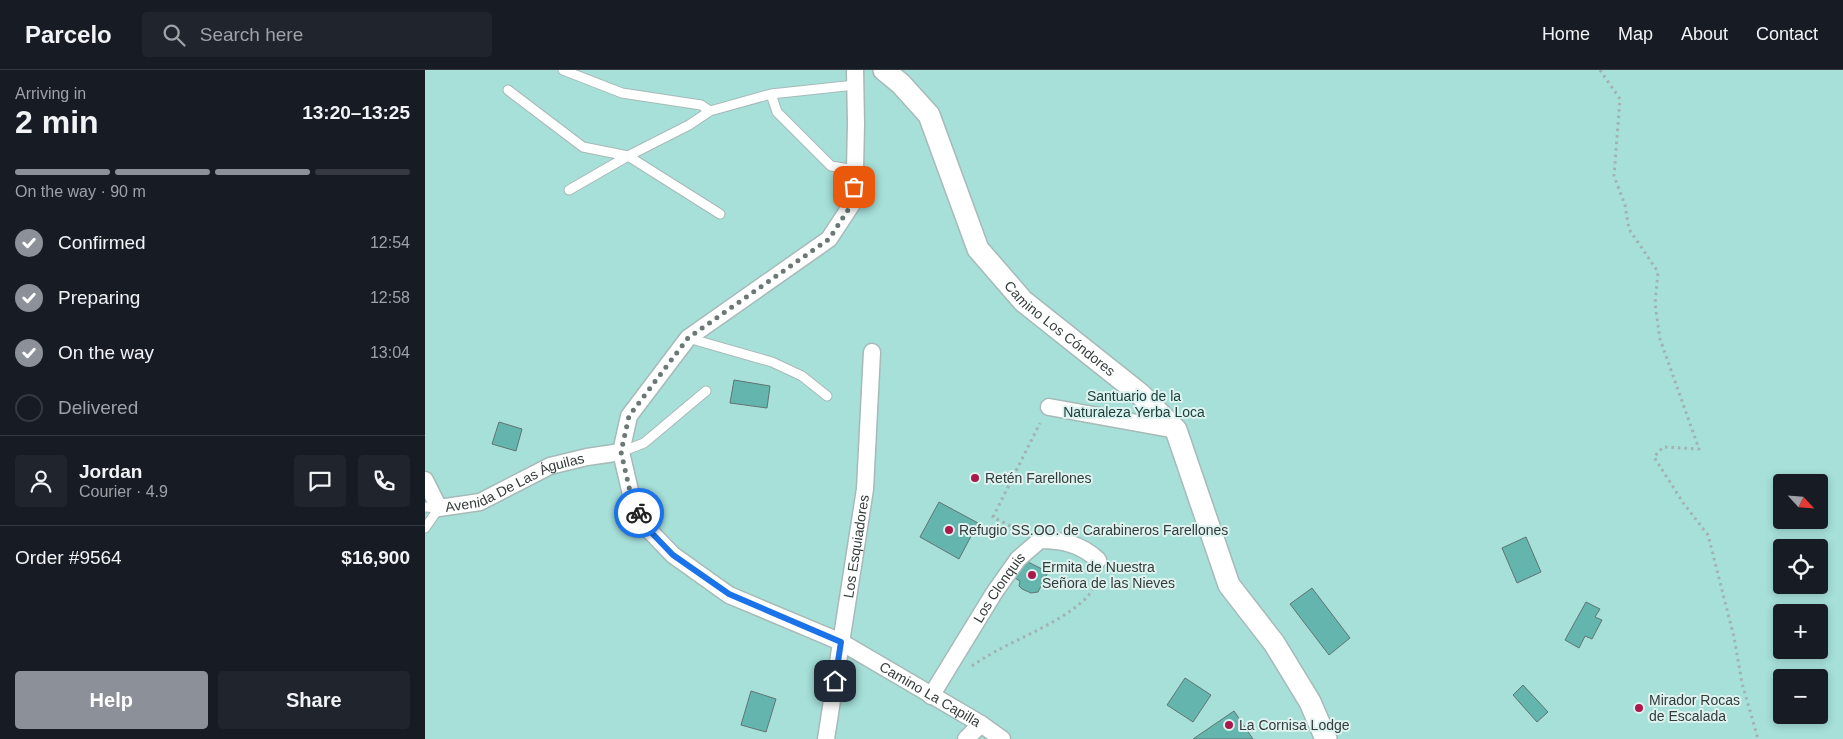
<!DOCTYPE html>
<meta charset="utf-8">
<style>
:root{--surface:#171b24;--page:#20242c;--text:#f1f3f6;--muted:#9ea1a6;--line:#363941;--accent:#8c9099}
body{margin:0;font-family:Arial,sans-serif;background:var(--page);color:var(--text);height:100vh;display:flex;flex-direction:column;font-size:19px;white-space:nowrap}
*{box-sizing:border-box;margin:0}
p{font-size:16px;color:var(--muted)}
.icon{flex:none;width:28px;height:28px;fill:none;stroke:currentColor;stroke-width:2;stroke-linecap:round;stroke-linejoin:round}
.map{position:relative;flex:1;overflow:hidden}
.details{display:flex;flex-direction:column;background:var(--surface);width:425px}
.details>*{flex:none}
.needle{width:32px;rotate:116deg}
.buttons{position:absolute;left:1348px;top:404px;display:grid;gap:10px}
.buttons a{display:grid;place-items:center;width:55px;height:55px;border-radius:5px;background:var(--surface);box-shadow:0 2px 8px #0003;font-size:25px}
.pin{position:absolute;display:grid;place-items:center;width:42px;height:42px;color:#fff;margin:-21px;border-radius:10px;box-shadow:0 2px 8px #0006}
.courier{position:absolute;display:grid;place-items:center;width:50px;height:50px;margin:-25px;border:4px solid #1a73e8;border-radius:50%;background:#fff;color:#222;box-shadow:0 1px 6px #0007}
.summary em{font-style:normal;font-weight:700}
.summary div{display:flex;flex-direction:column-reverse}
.summary{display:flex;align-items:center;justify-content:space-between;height:85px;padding:0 15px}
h1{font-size:32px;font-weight:700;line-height:38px}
.bar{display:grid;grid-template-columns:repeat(4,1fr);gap:8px 5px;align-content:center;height:60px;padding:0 15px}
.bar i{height:6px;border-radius:4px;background:var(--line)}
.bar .on{background:var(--accent)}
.bar p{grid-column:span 4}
.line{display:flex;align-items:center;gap:12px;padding:0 15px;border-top:1px solid var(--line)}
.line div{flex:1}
.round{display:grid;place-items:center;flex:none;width:52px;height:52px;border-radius:5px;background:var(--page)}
ol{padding:0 15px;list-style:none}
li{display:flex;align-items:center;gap:15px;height:55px}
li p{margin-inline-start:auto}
li .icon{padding:5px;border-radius:50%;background:var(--accent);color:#fff;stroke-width:4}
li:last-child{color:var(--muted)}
li i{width:28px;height:28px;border:2px solid var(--line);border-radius:50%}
.cta{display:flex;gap:10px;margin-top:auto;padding:10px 15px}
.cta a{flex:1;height:58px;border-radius:5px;background:var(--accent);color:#fff;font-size:20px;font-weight:700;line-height:58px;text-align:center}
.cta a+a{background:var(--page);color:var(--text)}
header{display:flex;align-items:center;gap:30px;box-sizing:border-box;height:70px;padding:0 25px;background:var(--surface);border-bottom:1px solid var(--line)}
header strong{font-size:24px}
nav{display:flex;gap:28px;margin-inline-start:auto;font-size:18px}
.search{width:350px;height:45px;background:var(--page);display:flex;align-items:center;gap:12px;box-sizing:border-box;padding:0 18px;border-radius:5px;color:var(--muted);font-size:19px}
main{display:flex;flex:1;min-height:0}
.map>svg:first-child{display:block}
.green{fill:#a6e0d9;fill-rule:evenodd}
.building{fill:#63b5ad;stroke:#627472}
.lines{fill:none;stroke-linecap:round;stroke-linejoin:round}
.service-casing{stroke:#a6bab8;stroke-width:11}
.minor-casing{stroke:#a6bab8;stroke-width:19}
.tertiary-casing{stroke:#a6bab8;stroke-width:24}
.path{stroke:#a1b2b0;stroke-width:3;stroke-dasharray:2.5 4;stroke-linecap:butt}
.service{stroke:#fff;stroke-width:9}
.minor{stroke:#fff;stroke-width:16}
.tertiary{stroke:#fff;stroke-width:21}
.done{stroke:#6b7876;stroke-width:5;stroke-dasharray:0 9}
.route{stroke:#1a73e8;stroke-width:6}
.poi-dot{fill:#ab184b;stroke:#def3f0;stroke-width:2}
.labels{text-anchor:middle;stroke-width:4;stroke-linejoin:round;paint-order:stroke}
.street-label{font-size:14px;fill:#343c3b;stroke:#def3f0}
.park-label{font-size:14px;fill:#173e3b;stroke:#def3f0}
.poi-label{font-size:14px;fill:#343c3b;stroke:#def3f0;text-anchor:start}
</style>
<header>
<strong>Parcelo</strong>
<div class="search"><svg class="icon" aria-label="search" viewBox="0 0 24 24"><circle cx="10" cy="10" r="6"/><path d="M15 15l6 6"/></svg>Search here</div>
<nav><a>Home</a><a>Map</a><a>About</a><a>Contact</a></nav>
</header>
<main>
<section class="details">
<div class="summary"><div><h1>2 min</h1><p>Arriving in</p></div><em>13:20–13:25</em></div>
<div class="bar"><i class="on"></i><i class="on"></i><i class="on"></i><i></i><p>On the way · 90 m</p></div>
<ol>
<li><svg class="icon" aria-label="check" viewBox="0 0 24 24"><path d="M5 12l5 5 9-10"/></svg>Confirmed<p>12:54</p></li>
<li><svg class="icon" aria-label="check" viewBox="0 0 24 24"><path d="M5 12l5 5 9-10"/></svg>Preparing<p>12:58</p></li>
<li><svg class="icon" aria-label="check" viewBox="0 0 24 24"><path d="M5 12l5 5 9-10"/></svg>On the way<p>13:04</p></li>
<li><i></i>Delivered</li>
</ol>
<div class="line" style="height:90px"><a class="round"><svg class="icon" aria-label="person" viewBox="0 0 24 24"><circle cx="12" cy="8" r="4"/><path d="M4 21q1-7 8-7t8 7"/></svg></a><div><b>Jordan</b><p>Courier · 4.9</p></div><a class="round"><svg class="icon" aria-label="chat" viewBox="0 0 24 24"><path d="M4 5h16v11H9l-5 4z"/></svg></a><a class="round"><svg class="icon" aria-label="phone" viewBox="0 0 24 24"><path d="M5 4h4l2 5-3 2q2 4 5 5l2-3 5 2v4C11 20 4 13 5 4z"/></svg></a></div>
<div class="line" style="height:65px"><div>Order #9564</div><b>$16,900</b></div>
<div class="cta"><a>Help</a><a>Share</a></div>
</section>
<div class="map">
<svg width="1418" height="669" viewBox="0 0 1418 669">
<rect width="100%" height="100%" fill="#d1e6e3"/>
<path class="green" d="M0 0H1418V669H0ZM1356 412H1394V450H1356ZM1356 478H1394V515H1356ZM1356 542H1394V580H1356ZM1356 608H1394V645H1356Z"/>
<path class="building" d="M309 310 345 316 342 338 305 333Z
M74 352 97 359 91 381 67 374Z
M514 432 553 453 534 489 495 467Z
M1101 467 1116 502 1092 513 1077 478Z
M599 490 623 502 613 522 606 523 597 519 594 516 595 511 590 508Z
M887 518 925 568 904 585 865 534Z
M1161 532 1175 539 1170 547 1177 550 1167 569 1160 566 1154 578 1140 570Z
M760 608 786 625 768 652 742 635Z
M1098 615 1123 642 1112 652 1088 625Z
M326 621 351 629 341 662 316 655Z
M809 641 828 669H768Z"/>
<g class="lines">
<g class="service-casing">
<path id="service" d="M138 0 197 23 276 35 285 41
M83 20 158 77 203 86 264 55 285 41 346 24 430 15
M346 24 352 42 406 96 430 100
M144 120 203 86 295 144
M263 268 347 292 377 306 402 326
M196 382 219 373 281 321
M0 437 14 438 0 458"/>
</g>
<g class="minor-casing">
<g id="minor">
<path id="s1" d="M430 0 431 53 430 100 427 134 404 169 263 268 204 346 196 382 207 429 221 457 248 485 304 525 416 572 556 654 577 669"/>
<path d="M624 337 751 360"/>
<path id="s2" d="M0 410 14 438 55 432 125 396 162 387 196 382"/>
<path id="s3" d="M506 626 569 523 593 489 615 470C637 470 656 474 673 490"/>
<path id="s4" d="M401 669 440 419 447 282"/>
<path d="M541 669 556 654"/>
</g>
</g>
<g class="tertiary-casing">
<g id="tertiary">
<path id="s5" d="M459 0 476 14 504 45 553 179 598 231 715 324 751 360 804 515 849 573 885 632 901 669"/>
</g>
</g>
<path class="path" d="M1175 0 1195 29 1189 106 1200 135 1204 159 1233 202 1230 234 1235 269 1274 379 1238 377 1229 387 1259 434 1283 465 1309 567 1317 613 1333 669
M597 462 568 447 615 353
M547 596C582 571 626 559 658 531 665 525 670 516 672 508"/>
<use href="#service" class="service"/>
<use href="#minor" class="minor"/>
<use href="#tertiary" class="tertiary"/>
</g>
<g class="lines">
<path class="done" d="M214 443 207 430 196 382 204 346 263 268 404 169 427 134 429 117"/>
<path class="route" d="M214 443 221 457 248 485 304 524 416 572 410 611"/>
</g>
<g class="poi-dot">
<circle cx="550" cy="408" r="5"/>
<circle cx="524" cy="460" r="5"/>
<circle cx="607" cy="505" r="5"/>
<circle cx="1214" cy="638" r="5"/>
<circle cx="804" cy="655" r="5"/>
</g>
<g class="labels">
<g class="street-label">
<text dy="5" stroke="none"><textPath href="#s5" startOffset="321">Camino Los Cóndores</textPath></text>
<text dy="5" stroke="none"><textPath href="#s2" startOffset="112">Avenida De Las Águilas</textPath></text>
<text dy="5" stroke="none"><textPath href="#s4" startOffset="195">Los Esquiadores</textPath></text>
<text dy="5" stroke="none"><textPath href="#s3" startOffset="128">Los Clonquis</textPath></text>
<text dy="5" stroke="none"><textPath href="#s1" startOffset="895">Camino La Capilla</textPath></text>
</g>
<g class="park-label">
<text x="709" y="331">Santuario de la<tspan x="709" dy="16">Naturaleza Yerba Loca</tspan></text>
</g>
<g class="poi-label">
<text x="560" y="413">Retén Farellones</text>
<text x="534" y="465">Refugio SS.OO. de Carabineros Farellones</text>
<text x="617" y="502">Ermita de Nuestra<tspan x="617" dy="16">Señora de las Nieves</tspan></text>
<text x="1224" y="635">Mirador Rocas<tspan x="1224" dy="16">de Escalada</tspan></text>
<text x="814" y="660">La Cornisa Lodge</text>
</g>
</g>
</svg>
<div class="buttons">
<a><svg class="needle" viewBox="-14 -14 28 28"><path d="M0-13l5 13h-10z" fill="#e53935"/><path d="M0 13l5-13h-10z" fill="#9ea1a6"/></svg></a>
<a><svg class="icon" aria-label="locate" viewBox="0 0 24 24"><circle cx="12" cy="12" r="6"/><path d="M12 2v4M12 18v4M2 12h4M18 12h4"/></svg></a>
<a>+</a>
<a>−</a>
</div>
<div class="pin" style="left:429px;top:117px;background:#ea580c"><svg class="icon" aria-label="bag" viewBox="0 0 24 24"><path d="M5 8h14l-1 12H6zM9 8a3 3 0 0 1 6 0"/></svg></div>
<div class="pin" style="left:410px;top:611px;background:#1f2937"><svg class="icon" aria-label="home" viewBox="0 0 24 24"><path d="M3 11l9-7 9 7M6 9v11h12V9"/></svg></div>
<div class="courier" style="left:214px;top:443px"><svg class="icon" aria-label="bike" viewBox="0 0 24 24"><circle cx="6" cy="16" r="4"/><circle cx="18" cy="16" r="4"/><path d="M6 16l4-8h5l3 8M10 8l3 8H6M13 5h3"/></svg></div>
</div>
</main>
